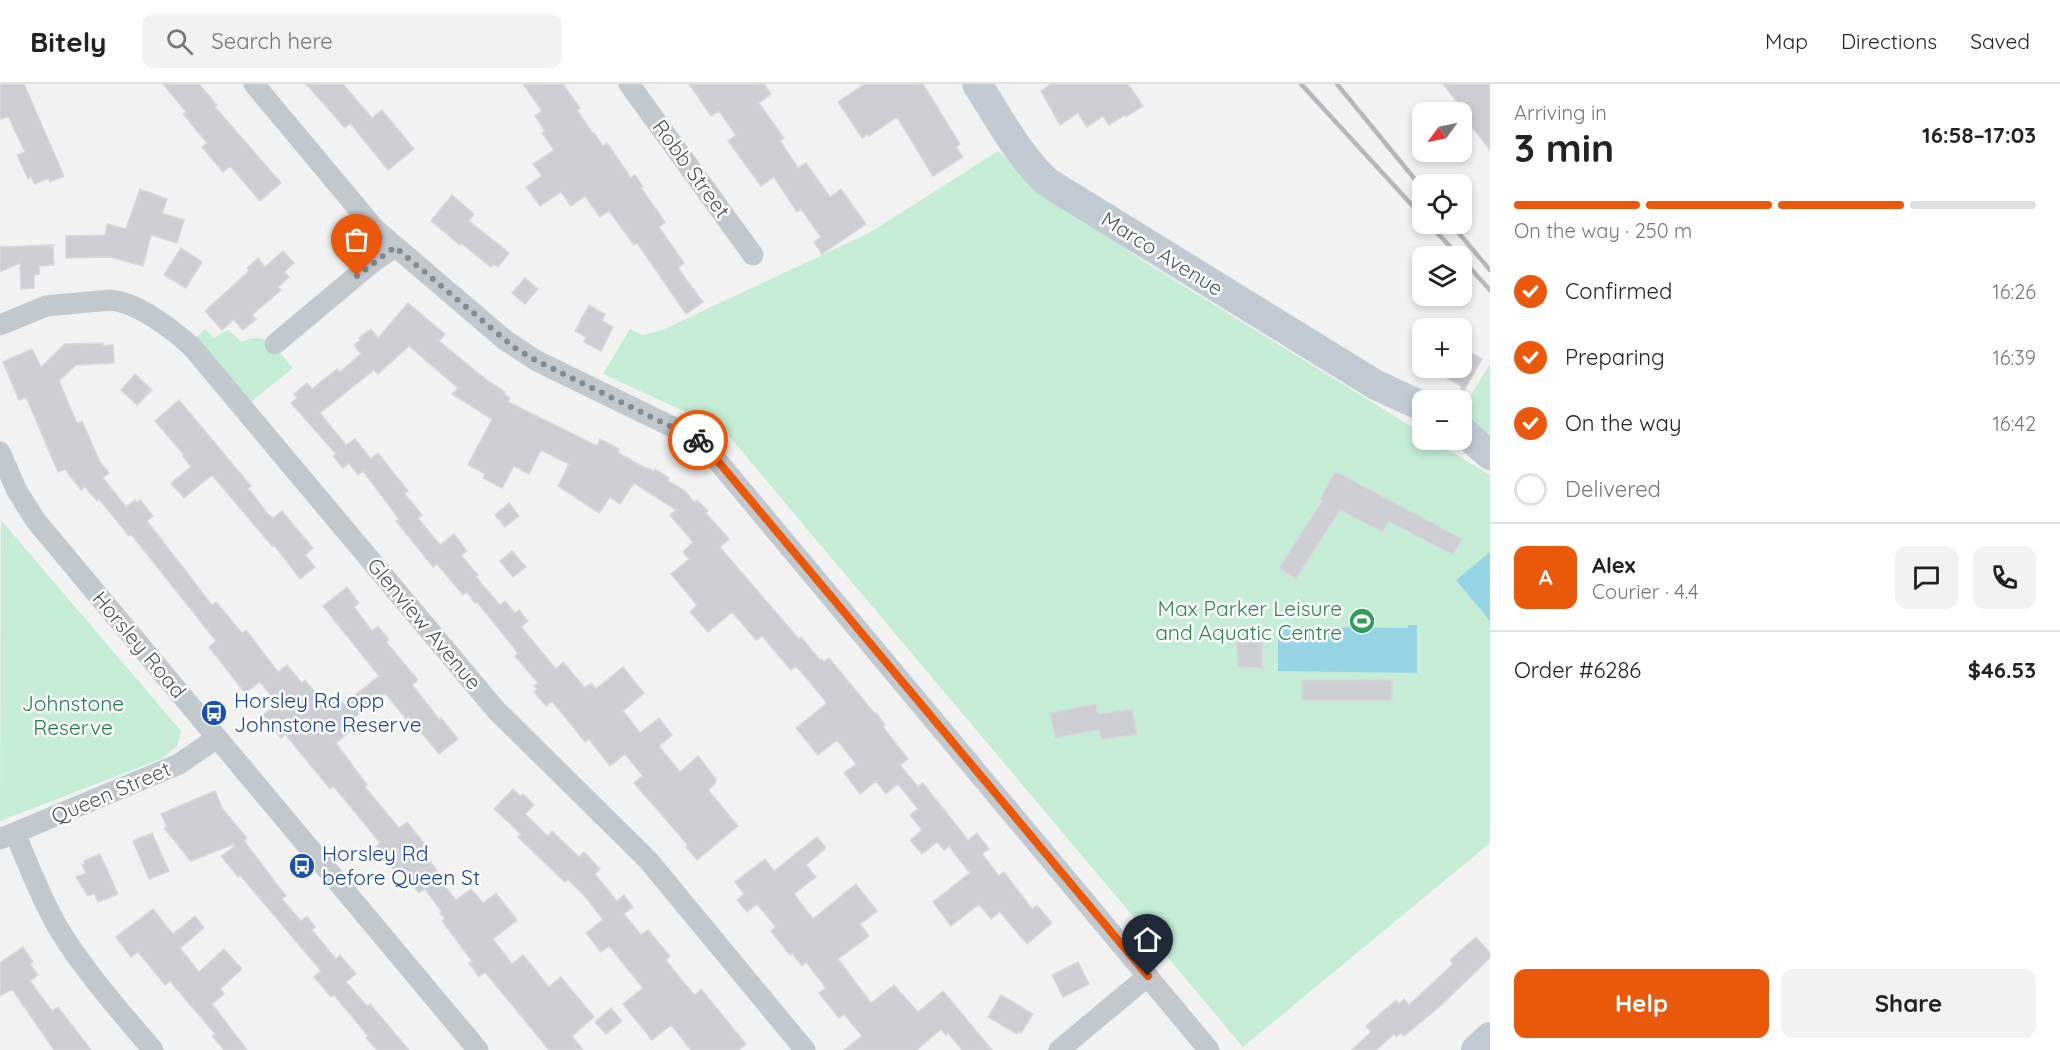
<!DOCTYPE html>
<meta charset="utf-8">
<style>
:root{--surface:#fff;--page:#f2f2f2;--text:#222;--muted:#767676;--line:#e0e0e0;--accent:#ea580c}
body{margin:0;font-family:Quicksand,sans-serif;background:var(--page);color:var(--text);height:100vh;display:flex;flex-direction:column;font-size:22px;white-space:nowrap}
*{box-sizing:border-box;margin:0}
p{font-size:20px;color:var(--muted)}
.icon{flex:none;width:33px;height:33px;fill:none;stroke:currentColor;stroke-width:2;stroke-linecap:round;stroke-linejoin:round}
.map{position:relative;flex:1;overflow:hidden}
.side{display:flex;flex-direction:column;background:var(--surface);width:570px}
.side>*{flex:none}
.needle{width:39px;rotate:237deg}
.tools{position:absolute;left:1412px;top:18px;display:grid;gap:12px}
.tools a{display:grid;place-items:center;width:60px;height:60px;border-radius:12px;background:var(--surface);box-shadow:0 3px 9px #0003;font-size:30px}
.pin{position:absolute;display:grid;place-items:center;width:51px;height:51px;color:#fff;margin:-62px -26px;border-radius:50% 50% 50% 0;rotate:-45deg;box-shadow:0 0 6px #0007}
.pin .icon{rotate:45deg}
.courier{position:absolute;display:grid;place-items:center;width:60px;height:60px;margin:-30px;border:4px solid #ea580c;border-radius:50%;background:#fff;color:#222;box-shadow:0 2px 8px #0007}
.overview em{font-style:normal;font-weight:700}
.overview div{display:flex;flex-direction:column-reverse}
.overview{display:flex;align-items:center;justify-content:space-between;height:102px;padding:0 24px}
h1{font-size:39px;font-weight:700;line-height:45px}
.bar{display:grid;grid-template-columns:repeat(4,1fr);gap:9px 6px;align-content:center;height:72px;padding:0 24px}
.bar i{height:8px;border-radius:4px;background:var(--line)}
.bar .active{background:var(--accent)}
.bar p{grid-column:span 4}
.line{display:flex;align-items:center;gap:15px;padding:0 24px;border-top:2px solid var(--line)}
.line div{flex:1}
.round{display:grid;place-items:center;flex:none;width:63px;height:63px;border-radius:12px;background:var(--page)}
ol{padding:0 24px;list-style:none}
li{display:flex;align-items:center;gap:18px;height:66px}
li p{margin-inline-start:auto}
li .icon{padding:6px;border-radius:50%;background:var(--accent);color:#fff;stroke-width:4}
li:last-child{color:var(--muted)}
li i{width:33px;height:33px;border:3px solid var(--line);border-radius:50%}
.cta{display:flex;gap:12px;margin-top:auto;padding:12px 24px}
.cta a{flex:1;height:69px;border-radius:12px;background:var(--accent);color:#fff;font-size:24px;font-weight:700;line-height:69px;text-align:center}
.cta a+a{background:var(--page);color:var(--text)}
header{display:flex;align-items:center;gap:36px;box-sizing:border-box;height:84px;padding:0 30px;background:var(--surface);border-bottom:2px solid var(--line)}
header strong{font-size:28px}
nav{display:flex;gap:33px;margin-inline-start:auto;font-size:21px}
.search{width:420px;height:54px;background:var(--page);display:flex;align-items:center;gap:15px;box-sizing:border-box;padding:0 21px;border-radius:12px;color:var(--muted);font-size:22px}
main{display:flex;flex:1;min-height:0}
.map>svg:first-child{display:block}
.green{fill:#c5ecd5}
.water{fill:#96d4e5}
.building{fill:#ccced3;stroke:#d6d8dc;stroke-width:1.5}
.lines{fill:none;stroke-linecap:round;stroke-linejoin:round}
.street{stroke:#c1c8ce;stroke-width:21}
.secondary{stroke:#c1c9d3;stroke-width:30}
.rail{stroke:#b4b7bb;stroke-width:4.5}
.done{stroke:#868b91;stroke-width:6;stroke-dasharray:0 10.8}
.route{stroke:#ea580c;stroke-width:8}
.labels{text-anchor:middle;stroke-width:5;stroke-linejoin:round;paint-order:stroke}
.street-label{font-size:21px;fill:#4b545d;stroke:#fff}
.leisure-label{font-size:21px;fill:#27864d;stroke:#fff;text-anchor:end}
.transit-label{font-size:21px;fill:#164399;stroke:#fff;text-anchor:start}
.park-label{font-size:21px;fill:#207a4e;stroke:#fff}
</style>
<header>
<strong>Bitely</strong>
<div class="search"><svg class="icon" aria-label="search" viewBox="0 0 24 24"><circle cx="10" cy="10" r="6"/><path d="M15 15l6 6"/></svg>Search here</div>
<nav><a>Map</a><a>Directions</a><a>Saved</a></nav>
</header>
<main>
<div class="map">
<svg width="1490" height="966" viewBox="0 0 1490 966">
<rect width="100%" height="100%" fill="#f3f2f2"/>
<path class="green" d="M998 67 1033 99 1145 178 1422 349V356H1432L1490 391V759L1243 963 723 345 603 290 630 245 642 251 662 246 869 149Z
M205 245 214 254 228 246 242 258C268 245 277 266 293 284L251 318 196 254Z
M1490 280V350L1461 332V327Z
M1 436 181 647 177 662 161 675 0 737Z"/>
<path class="water" d="M1490 468V537L1456 496Z
M1408 541H1417V589L1278 587V543L1408 544Z"/>
<path class="building" d="M0 0H24L64 92 50 98 49 94 35 100 31 93 28 95 17 71 25 68 15 47 8 32 0 36Z
M163 0H199L217 21 215 23 281 99 260 117 230 82 223 88 202 63 207 59 183 30 186 28Z
M306 0H343L372 34 382 26 414 65 388 86 350 39 345 44Z
M523 0H563L580 24 577 26 593 50 594 49 603 62 607 59 631 94 635 91 643 103 641 104 665 138 659 143 684 179 678 184 703 218 686 230 637 159 634 161 609 127 600 133 585 112 571 122 561 108 540 122 526 103 542 92 533 80 554 66 542 49 545 47 535 32 542 27Z
M689 0H764L771 10 759 19 784 54 780 57 798 84 806 79 830 113 841 105 866 140 822 170 814 158 821 153 801 125 797 128 774 93 761 102 728 57 736 51 719 27 711 32Z
M865 0H923L960 60 956 63 963 73 933 92 897 33 869 52 868 50 862 54 838 18Z
M1051 0H1128L1143 22 1126 33 1125 31 1109 41 1103 32 1087 43 1078 29 1060 41 1041 7Z
M1443 0H1490V66L1465 34 1468 32Z
M140 105 167 115 162 129 184 136 177 159 151 151 143 182 110 173 66 174V152L105 151 107 140 126 145Z
M452 111 474 130 469 137 509 169 498 183 494 180 491 183 461 159 460 161 431 137Z
M55 161 49 164H53L54 181 39 182V190H34V204L21 205 20 179 0 188V163Z
M181 164 202 178 186 204 164 191Z
M283 167 294 179 284 188 289 193 278 203 281 206 252 231 256 235 243 246 234 236 222 246 205 227 249 187 247 184 258 174 265 183Z
M525 194 538 205 525 220 512 209Z
M408 219 445 250 439 257 488 297 505 308 504 310 510 314 508 318 597 362 600 355 619 365 617 368 647 385 648 384 654 387 655 385 669 394 668 397 685 407 694 418 697 416 708 427 706 429 729 455 720 463 724 468 799 555 801 553 820 576 821 575 824 578 829 574 875 630 876 629 885 641 883 643 908 675 900 681 918 703 923 699 968 756 977 749 989 765 982 770 999 792 1004 788 1032 825 1037 821 1052 839 1027 860 1000 828 991 835 979 820 951 842 933 818 970 789 949 762 944 766 937 758 922 770 910 756 922 746 910 731 918 725 898 700 886 710 876 697 860 710 844 689 856 680 837 656 818 671 796 644 827 619 796 582 791 586 762 552 756 556 732 528 708 548 690 528 697 521 671 490 689 475 683 468 693 458 670 431 676 426 634 399 620 420 610 413 599 429 558 402 569 380 541 366 529 390 514 382 502 404 483 394 485 390 468 381 492 335 452 310 458 304 409 262 378 290 374 286 320 329 346 361 355 355 371 375 378 369 408 407 405 410 422 431 418 434 440 461 454 450 467 467 461 471 478 491 476 493 500 521 505 517 515 529 519 526 528 537 521 543 556 585 563 578 585 604 591 599 596 605 623 583 644 609 623 627 640 649 659 634 672 651 659 662 680 688 698 672 716 695 715 700 708 706 738 742 697 776 686 763 688 761 634 699 643 692 625 670 610 682 589 655 585 658 552 617 546 622 534 608 537 605 534 602 538 599 515 572 518 569 477 518 475 519 467 508 463 511 437 480 433 483 396 437 399 435 363 387 358 391 349 379 343 384 333 372 336 370 291 319 297 314 294 310 307 299 312 305 337 285 340 288 361 270 354 261 361 256 359 254 371 245 378 254Z
M589 221 605 230 602 237 613 243 601 267 584 258 586 253 575 247Z
M103 259V262L113 261 114 279 76 281 59 297 77 339 82 337 100 378 109 389 103 394 126 423 135 416 137 419 140 416 153 432 147 437 212 521 216 518 242 549 246 546 278 588 287 581 302 599 305 596 328 624 339 614 344 620 379 592 323 522 347 503 359 519 354 523 372 547 378 542 389 556 386 558 418 596 412 601 440 636 441 634 458 655 439 670 409 633 406 635 385 609 350 637 355 643 336 659 367 701 365 703 399 744 407 738 426 762 421 766 439 789 436 791 456 816 471 805 483 819 496 809 517 836 493 855 512 880 523 871 549 903 561 893 594 933 572 952 583 966H549L485 888 479 893 469 879 472 877 442 837 445 835 440 829 442 828 425 805 419 809 399 784 395 787 376 763 380 759 340 710 333 702 330 705 285 650 281 654 263 631 277 619 260 598 245 609 209 563 216 557 131 450 129 452 99 415 97 417 85 403 81 406 65 385 58 388 26 313 19 316 3 278 32 265 41 283 65 260Z
M1461 263 1482 275 1461 312V302L1429 284H1461Z
M135 290 152 306 137 321 121 306Z
M179 316 251 402 248 404 268 430 273 434 282 427 313 464 305 471 315 483 300 495 274 461 272 462 212 391 184 414 171 399 191 383 183 372 184 371 155 337Z
M1335 387 1462 455 1453 471 1388 437 1383 448 1340 426 1296 495 1279 484 1322 417 1320 416Z
M509 419 519 432 505 443 495 431Z
M512 467 526 483 513 493 500 477Z
M1236 543H1262V584L1238 583Z
M1302 596H1392V616H1302Z
M1096 620 1098 630 1132 625 1137 650 1101 656 1099 646 1055 654 1050 629Z
M513 705 520 712 523 710 534 721 525 730 548 752 552 747 579 773 584 768 600 785 595 790 617 817 624 811 633 823 624 830 641 851 648 846 670 872 666 876 683 898 695 911 701 905 746 960 739 966H691L671 941 652 956 623 920 643 904 609 862 601 868 586 849 603 836 585 812 568 796 565 798 518 753 521 750 494 725Z
M215 707 222 724 247 754 244 757 286 812 282 815 301 837 307 832 315 843 312 846 336 875 340 871 356 890 346 898 367 922 370 920 409 966H377L366 954 368 952 334 911 331 913 314 893 321 887 240 791 238 793 221 772 235 762 234 760 191 777 164 744 167 743 161 730Z
M152 749 169 787 149 795 133 757Z
M817 753 826 764 806 781 816 793 794 810 813 835 856 800 877 827 860 840 869 852 838 875 871 919 894 901 918 928 943 907 992 966H962L948 949 946 951 941 945 917 966H844L862 952 844 930 839 934 819 909 826 904 806 878 802 882 792 869 790 871 771 847 776 843 757 820 747 828 737 816 744 810 735 798 765 775 774 787Z
M100 770 118 810 98 818 94 809 88 812 76 793 86 789 82 781 85 780 84 777Z
M153 825 173 850 195 832 204 844 180 864 199 888 224 865 242 885 220 905 224 910 212 920 247 966H224L212 952 215 950 170 897 165 901 138 868 131 873 116 853Z
M1476 853 1490 869V874L1438 924 1404 952 1401 949 1396 953 1394 950 1376 966H1352L1371 948 1366 942 1396 916 1399 920 1404 915 1409 921 1453 880 1450 876Z
M23 863 33 878 30 880 38 891 30 897 52 927 58 923 91 966H54L12 905 0 912V879Z
M1078 878 1089 900 1063 913 1052 891Z
M1001 911 1033 930 1021 949 1018 947 1017 950 988 933Z
M611 924 622 937 606 950 595 938Z"/>
<g class="lines">
<path class="street" d="M254 0 375 145 505 256 537 277 689 351 705 362 1209 966
M629 0 753 171
M0 241 46 222 110 216C137 218 172 245 192 263L496 626 648 776 805 966
M275 260 373 178 395 163
M0 368 17 407 36 437 478 966
M15 749C28 780 40 812 57 842 84 887 119 926 153 966
M0 755 179 680 217 654
M1059 966 1148 892"/>
<path class="secondary" d="M977 0C999 34 1018 71 1047 98L1376 301 1422 322
M1461 346 1490 371
M1476 966 1490 953"/>
<path class="rail" d="M1301 0 1422 132
M1337 0 1422 104
M1429 140 1459 172
M1451 140 1490 186
M1461 174 1490 206"/>
</g>
<g class="lines">
<path class="done" d="M357 192 395 163 515 264 537 277 698 356"/>
<path class="route" d="M698 356 712 370 1148 892"/>
</g>
<defs>
<g id="stadium-disc" transform="scale(1.35)"><circle r="9.5" fill="#2e9e5b" stroke="#fff"/><path d="M0-5a6.5 5 0 1 0 0 10a6.5 5 0 1 0 0-10ZM-3.5-1.8h7v3.6h-7Z" fill="#fff"/></g>
<g id="bus-disc" transform="scale(1.35)"><circle r="9.5" fill="#1a4fb4" stroke="#fff"/><path d="M-5-6H5V4H4V6H2V4H-2V6H-4V4H-5ZM-3.5-4V0h7V-4ZM-3.5 1.2v1.5H-2V1.2ZM2 1.2v1.5H3.5V1.2Z" fill="#fff"/></g>
</defs>
<g fill-rule="evenodd">
<use href="#stadium-disc" x="1362" y="537"/>
<use href="#bus-disc" x="214" y="629"/>
<use href="#bus-disc" x="302" y="782"/>
</g>
<g class="labels">
<g class="street-label">
<text transform="translate(691 85) rotate(54)" y="7">Robb Street</text>
<text transform="translate(1162 170) rotate(32)" y="7">Marco Avenue</text>
<text transform="translate(424 540) rotate(50)" y="7">Glenview Avenue</text>
<text transform="translate(139 561) rotate(50)" y="7">Horsley Road</text>
<text transform="translate(111 709) rotate(-23)" y="7">Queen Street</text>
</g>
<g class="leisure-label">
<text x="1342" y="532">Max Parker Leisure<tspan x="1342" dy="24">and Aquatic Centre</tspan></text>
</g>
<g class="transit-label">
<text x="234" y="624">Horsley Rd opp<tspan x="234" dy="24">Johnstone Reserve</tspan></text>
<text x="322" y="777">Horsley Rd<tspan x="322" dy="24">before Queen St</tspan></text>
</g>
<g class="park-label">
<text x="73" y="627">Johnstone<tspan x="73" dy="24">Reserve</tspan></text>
</g>
</g>
</svg>
<div class="tools">
<a><svg class="needle" viewBox="-14 -14 28 28"><path d="M0-13l5 13h-10z" fill="#e53935"/><path d="M0 13l5-13h-10z" fill="#767676"/></svg></a>
<a><svg class="icon" aria-label="locate" viewBox="0 0 24 24"><circle cx="12" cy="12" r="6"/><path d="M12 2v4M12 18v4M2 12h4M18 12h4"/></svg></a>
<a><svg class="icon" aria-label="layers" viewBox="0 0 24 24"><path d="M12 4l9 5-9 5-9-5zM3 14l9 5 9-5"/></svg></a>
<a>+</a>
<a>−</a>
</div>
<div class="pin" style="left:357px;top:192px;background:#ea580c"><svg class="icon" aria-label="bag" viewBox="0 0 24 24"><path d="M5 8h14l-1 12H6zM9 8a3 3 0 0 1 6 0"/></svg></div>
<div class="pin" style="left:1148px;top:892px;background:#1f2937"><svg class="icon" aria-label="home" viewBox="0 0 24 24"><path d="M3 11l9-7 9 7M6 9v11h12V9"/></svg></div>
<div class="courier" style="left:698px;top:356px"><svg class="icon" aria-label="bike" viewBox="0 0 24 24"><circle cx="6" cy="16" r="4"/><circle cx="18" cy="16" r="4"/><path d="M6 16l4-8h5l3 8M10 8l3 8H6M13 5h3"/></svg></div>
</div>
<section class="side">
<div class="overview"><div><h1>3 min</h1><p>Arriving in</p></div><em>16:58–17:03</em></div>
<div class="bar"><i class="active"></i><i class="active"></i><i class="active"></i><i></i><p>On the way · 250 m</p></div>
<ol>
<li><svg class="icon" aria-label="check" viewBox="0 0 24 24"><path d="M5 12l5 5 9-10"/></svg>Confirmed<p>16:26</p></li>
<li><svg class="icon" aria-label="check" viewBox="0 0 24 24"><path d="M5 12l5 5 9-10"/></svg>Preparing<p>16:39</p></li>
<li><svg class="icon" aria-label="check" viewBox="0 0 24 24"><path d="M5 12l5 5 9-10"/></svg>On the way<p>16:42</p></li>
<li><i></i>Delivered</li>
</ol>
<div class="line" style="height:108px"><b class="round" style="background:var(--accent);color:#fff">A</b><div><b>Alex</b><p>Courier · 4.4</p></div><a class="round"><svg class="icon" aria-label="chat" viewBox="0 0 24 24"><path d="M4 5h16v11H9l-5 4z"/></svg></a><a class="round"><svg class="icon" aria-label="phone" viewBox="0 0 24 24"><path d="M5 4h4l2 5-3 2q2 4 5 5l2-3 5 2v4C11 20 4 13 5 4z"/></svg></a></div>
<div class="line" style="height:78px"><div>Order #6286</div><b>$46.53</b></div>
<div class="cta"><a>Help</a><a>Share</a></div>
</section>
</main>
